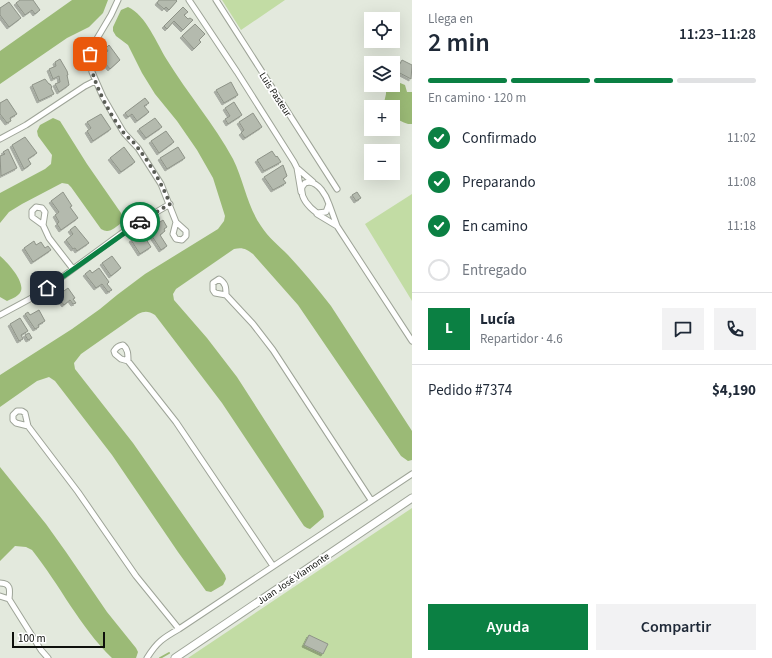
<!DOCTYPE html>
<html lang="es">
<meta charset="utf-8">
<style>
:root{--surface:#fff;--page:#f2f2f3;--text:#1f2937;--muted:#747a83;--line:#e0e1e3;--accent:#0b8043}
body{margin:0;font-family:"Source Sans 3",sans-serif;background:var(--page);color:var(--text);height:100vh;display:flex;flex-direction:column;font-size:15px;white-space:nowrap}
*{box-sizing:border-box;margin:0}
p{font-size:13px;color:var(--muted)}
.icon{flex:none;width:22px;height:22px;fill:none;stroke:currentColor;stroke-width:2;stroke-linecap:round;stroke-linejoin:round}
.map{position:relative;flex:1;overflow:hidden}
.side{display:flex;flex-direction:column;background:var(--surface);width:360px}
.side>*{flex:none}
.tools{position:absolute;left:364px;top:12px;display:grid;gap:8px}
.tools a{display:grid;place-items:center;width:36px;height:36px;border-radius:0px;background:var(--surface);box-shadow:0 4px 16px #0002;font-size:20px}
.scale{position:absolute;left:12px;bottom:10px;width:93px;box-sizing:border-box;padding-left:4px;border:2px solid #0e100c;border-top:0;font-size:11px;line-height:14px;white-space:nowrap;color:#0e100c;-webkit-text-stroke:3px #fff;paint-order:stroke}
.pin{position:absolute;display:grid;place-items:center;width:34px;height:34px;color:#fff;margin:-17px;border-radius:8px;box-shadow:0 2px 6px #0006}
.courier{position:absolute;display:grid;place-items:center;width:40px;height:40px;margin:-20px;border:3px solid #0b8043;border-radius:50%;background:#fff;color:#222;box-shadow:0 1px 5px #0007}
.headline em{font-style:normal;font-weight:600}
.headline div{display:flex;flex-direction:column-reverse}
.headline{display:flex;align-items:center;justify-content:space-between;height:68px;padding:0 16px}
h1{font-size:26px;font-weight:600;line-height:30px}
.bar{display:grid;grid-template-columns:repeat(4,1fr);gap:6px 4px;align-content:center;height:48px;padding:0 16px}
.bar i{height:5px;border-radius:3px;background:var(--line)}
.bar .current{background:var(--accent)}
.bar p{grid-column:span 4}
.line{display:flex;align-items:center;gap:10px;padding:0 16px;border-top:1px solid var(--line)}
.line div{flex:1}
.round{display:grid;place-items:center;flex:none;width:42px;height:42px;border-radius:0px;background:var(--page)}
ol{padding:0 16px;list-style:none}
li{display:flex;align-items:center;gap:12px;height:44px}
li p{margin-inline-start:auto}
li .icon{padding:4px;border-radius:50%;background:var(--accent);color:#fff;stroke-width:4}
li:last-child{color:var(--muted)}
li i{width:22px;height:22px;border:2px solid var(--line);border-radius:50%}
.cta{display:flex;gap:8px;margin-top:auto;padding:8px 16px}
.cta a{flex:1;height:46px;border-radius:0px;background:var(--accent);color:#fff;font-size:16px;font-weight:600;line-height:46px;text-align:center}
.cta a+a{background:var(--page);color:var(--text)}
main{display:flex;flex:1;min-height:0}
.map>svg:first-child{display:block}
.green{fill:#c2dca4}
.water{fill:#9bba76}
.lines{fill:none;stroke-linecap:round;stroke-linejoin:round}
.stream{stroke:#9bba76;stroke-width:2}
.building{fill:#b4baae;stroke:#8e9388;filter:url(#shadow)}
.street-casing{stroke:#9ea498;stroke-width:7}
.secondary-casing{stroke:#9ea498;stroke-width:9}
.street{stroke:#fff;stroke-width:5}
.secondary{stroke:#fff;stroke-width:7}
.done{stroke:#595c55;stroke-width:4;stroke-dasharray:0 7.2}
.route{stroke:#0b8043;stroke-width:5}
.labels{text-anchor:middle;stroke-width:3.5;stroke-linejoin:round;paint-order:stroke}
.street-label{font-size:10px;fill:#0e100c;stroke:#fff}
</style>
<main>
<div class="map">
<svg width="412" height="658" viewBox="0 0 412 658">
<defs>
<filter id="shadow"><feDropShadow dx="-2" dy="2" stdDeviation="0" flood-color="#0004"/></filter>
</defs>
<rect width="100%" height="100%" fill="#e3e9dd"/>
<path class="green" d="M222 0H285L241 30Z
M412 194V301L365 224Z
M412 508V658H188Z"/>
<path class="water" d="M72 0H108L103 13 89 27 67 38 0 84V51Z
M128 7C146 15 157 44 167 60 188 94 214 124 233 159 244 181 247 206 261 226 268 237 279 246 288 255 303 271 317 288 331 306L412 431V460L408 461 401 456 298 305 253 254C246 249 243 247 234 249L176 289 173 294 174 300 207 338 237 377 323 511 324 517 310 529 307 528 304 526 222 403 155 315C148 311 145 311 138 314L81 354 74 363 75 369 133 443 225 575 226 579 223 585 211 592 206 591 178 552 112 455 55 381 49 377 37 381 0 407V375L72 329 100 309 117 295 145 274 218 229 224 221 225 216 213 178 197 150 177 121 155 94 142 73 128 45 116 36 113 31V27L121 10Z
M393 80 405 85 407 92H412V124C405 125 400 119 393 119V107H383L386 94V85H393Z
M53 118 60 121 87 164 121 213 122 218 121 223C115 228 109 234 101 229L71 187 68 184 62 183 22 204 9 212 0 223V193L45 169 51 164 52 155 38 136 37 131 40 125Z
M0 256C7 262 30 286 18 295 15 298 10 299 7 301L0 297Z
M0 467 46 524 66 552 107 612 136 648 138 652 136 658H112C79 626 60 585 32 550L26 547 15 546 0 561Z"/>
<g class="lines">
<path class="stream" d="M160 658 169 653"/>
</g>
<path class="building" d="M20 0H33L40 10 35 14 32 10 25 15 16 3Z
M159 0H176L177 1 169 10 166 7 164 9 157 3Z
M9 2 21 18 9 27 0 15V8Z
M183 7 188 12 184 15 188 19 190 18 193 20 183 30 174 21 167 29 164 26Z
M195 24 205 34 199 40 201 42 194 49 182 36Z
M109 45 120 60 110 69 100 57 108 51 106 48Z
M60 59 67 71 68 75H67L69 85 59 92 55 84 60 82 59 76 53 79 49 69 56 66 55 62Z
M402 60 412 65 411 79 396 71Z
M45 79 49 84H50L52 87 51 88 54 94 39 101 32 85Z
M231 82 238 95 224 103 216 90Z
M145 98 149 103 144 106 149 112 137 121 132 114 128 117 125 113Z
M7 99 17 114 10 118 11 121 7 123 0 114V103Z
M234 102 242 115 228 124 225 119 230 116 225 108Z
M253 113 262 127 245 138 241 133 244 130 239 122Z
M101 114 111 129 93 141 87 131 91 128 87 122Z
M155 118 162 127 146 138 139 129Z
M166 131 174 142 159 153 151 141Z
M25 137 37 153 28 159 31 164 24 169 12 145Z
M124 147 135 162 121 172 110 158Z
M178 147 185 158 167 169 160 158Z
M8 149 17 168 1 176 0 156 5 154 3 152Z
M272 151 276 157 277 156 281 162 264 171 257 160Z
M283 165 287 176 283 179 286 183 273 190 264 177Z
M63 192 72 206 70 207 78 218 61 230 57 224 59 222 55 215 59 212 51 201Z
M357 192 361 198 356 201 352 195Z
M163 220 167 227 164 229 165 231 160 235 167 246 161 250 148 230Z
M75 226 89 243 77 251 75 248 73 249 66 240 73 234 70 230Z
M142 233 151 247 140 254 131 240Z
M34 241 36 245 41 242 45 248 48 246 51 250 33 262 24 248Z
M112 256 121 268 111 276 102 263Z
M99 268 109 282 107 284 112 290 108 292 102 284 96 288 85 274 90 270 92 273Z
M68 288 75 298 73 299 76 303 73 304 70 300 64 305 57 296Z
M39 310 45 321 38 325 39 327 35 329 25 314 28 312 30 315Z
M20 318 28 331 21 335 23 339 19 341 10 324Z
M29 333 32 338 28 340 25 335Z
M309 635 328 644 323 654 304 645Z"/>
<g class="lines">
<g class="street-casing">
<path id="street" d="M118 0 111 15 92 47 90 60 92 72 103 97 118 123 124 133 138 148 161 184 176 222
M189 0 237 72 294 162 297 168 301 192
M216 0 337 189
M0 139 26 125 85 86 95 81
M298 169 313 182
M309 182C319 183 326 195 329 204L326 212 317 213C309 207 300 198 302 187L305 183Z
M329 204 337 226 412 341
M36 207 42 208 45 212 43 225 32 217V211Z
M317 214 337 226
M176 222 186 231V236L182 240 176 239 173 234Z
M43 225 49 238 73 269
M219 279C226 283 226 288 226 295L215 293 213 290V283Z
M226 295 253 324 273 350 371 500
M0 315 39 294 126 230 170 204
M123 345C128 349 128 354 128 361L121 359 115 354 114 351C117 347 118 346 123 345Z
M128 361 176 422 273 566
M17 411H22L25 413 28 426 16 423 13 420V415Z
M28 426 78 492 136 576 179 629
M0 583C11 583 10 590 9 599L0 596
M9 599 41 650 48 658
M147 658C157 642 163 638 179 629L412 474"/>
</g>
<g class="secondary-casing">
<path id="secondary" d="M175 658 412 498"/>
</g>
<use href="#street" class="street"/>
<use href="#secondary" class="secondary"/>
</g>
<g class="lines">
<path class="done" d="M90 54C89 77 109 113 123 132 128 138 134 142 138 148 151 165 162 184 170 204L140 222"/>
<path class="route" d="M47 288 140 222"/>
</g>
<g class="labels">
<g class="street-label">
<text transform="translate(276 94) rotate(57)" y="4">Luis Pasteur</text>
<text transform="translate(293 578) rotate(-34)" y="4">Juan José Viamonte</text>
</g>
</g>
</svg>
<div class="tools">
<a><svg class="icon" aria-label="locate" viewBox="0 0 24 24"><circle cx="12" cy="12" r="6"/><path d="M12 2v4M12 18v4M2 12h4M18 12h4"/></svg></a>
<a><svg class="icon" aria-label="layers" viewBox="0 0 24 24"><path d="M12 4l9 5-9 5-9-5zM3 14l9 5 9-5"/></svg></a>
<a>+</a>
<a>−</a>
</div>
<div class="scale">100 m</div>
<div class="pin" style="left:90px;top:54px;background:#ea580c"><svg class="icon" aria-label="bag" viewBox="0 0 24 24"><path d="M5 8h14l-1 12H6zM9 8a3 3 0 0 1 6 0"/></svg></div>
<div class="pin" style="left:47px;top:288px;background:#1f2937"><svg class="icon" aria-label="home" viewBox="0 0 24 24"><path d="M3 11l9-7 9 7M6 9v11h12V9"/></svg></div>
<div class="courier" style="left:140px;top:222px"><svg class="icon" aria-label="car" viewBox="0 0 24 24"><path d="M5 17H2v-5l4-1 3-4h7l3 4 3 1v5h-3M9 17h6M6 11h13"/><circle cx="7" cy="17" r="2"/><circle cx="17" cy="17" r="2"/></svg></div>
</div>
<section class="side">
<div class="headline"><div><h1>2 min</h1><p>Llega en</p></div><em>11:23–11:28</em></div>
<div class="bar"><i class="current"></i><i class="current"></i><i class="current"></i><i></i><p>En camino · 120 m</p></div>
<ol>
<li><svg class="icon" aria-label="check" viewBox="0 0 24 24"><path d="M5 12l5 5 9-10"/></svg>Confirmado<p>11:02</p></li>
<li><svg class="icon" aria-label="check" viewBox="0 0 24 24"><path d="M5 12l5 5 9-10"/></svg>Preparando<p>11:08</p></li>
<li><svg class="icon" aria-label="check" viewBox="0 0 24 24"><path d="M5 12l5 5 9-10"/></svg>En camino<p>11:18</p></li>
<li><i></i>Entregado</li>
</ol>
<div class="line" style="height:72px"><b class="round" style="background:var(--accent);color:#fff">L</b><div><b>Lucía</b><p>Repartidor · 4.6</p></div><a class="round"><svg class="icon" aria-label="chat" viewBox="0 0 24 24"><path d="M4 5h16v11H9l-5 4z"/></svg></a><a class="round"><svg class="icon" aria-label="phone" viewBox="0 0 24 24"><path d="M5 4h4l2 5-3 2q2 4 5 5l2-3 5 2v4C11 20 4 13 5 4z"/></svg></a></div>
<div class="line" style="height:52px"><div>Pedido #7374</div><b>$4,190</b></div>
<div class="cta"><a>Ayuda</a><a>Compartir</a></div>
</section>
</main>
